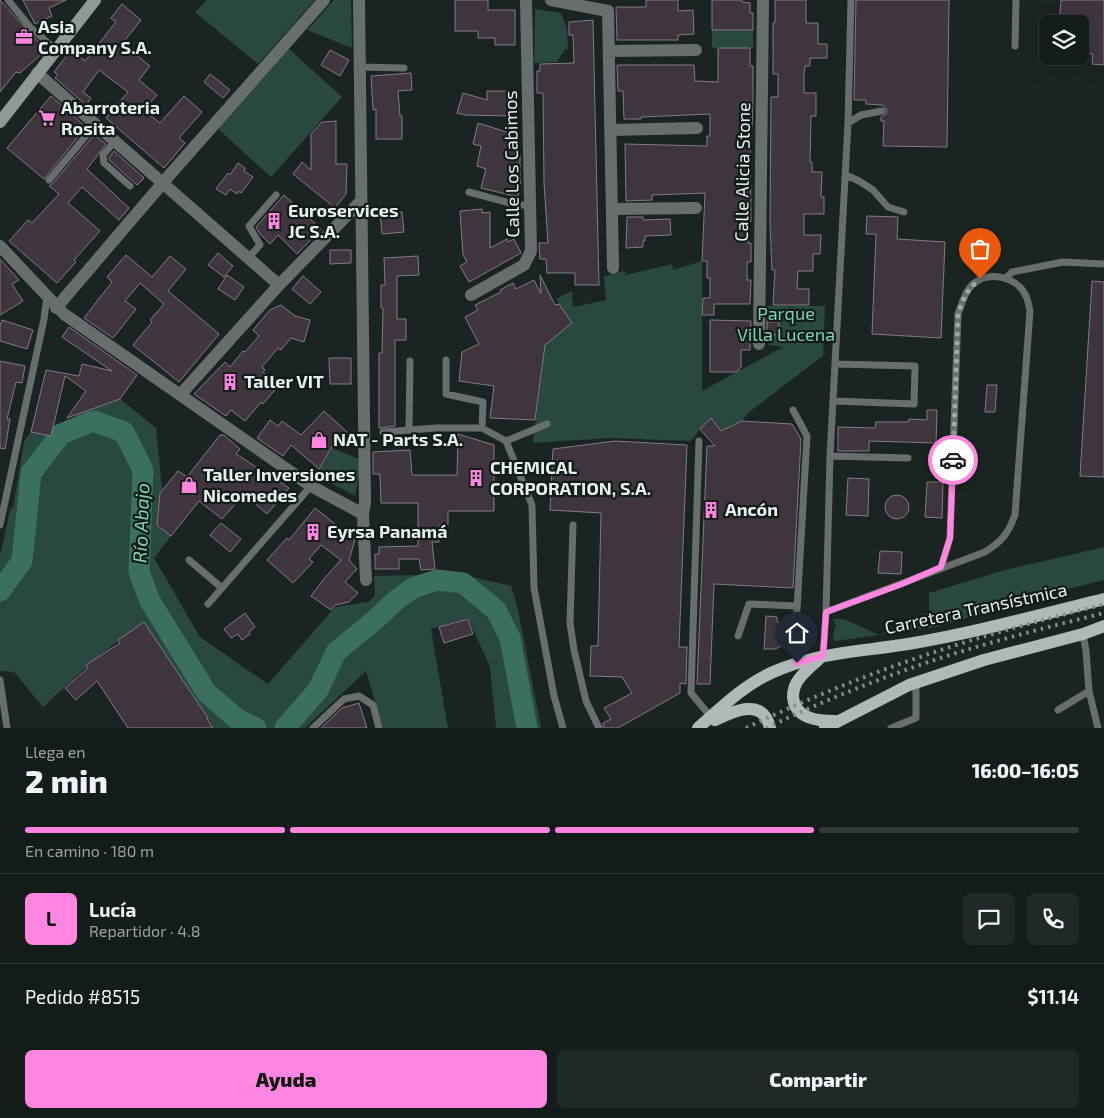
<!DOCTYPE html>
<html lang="es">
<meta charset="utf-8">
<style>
:root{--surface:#141c19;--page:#212926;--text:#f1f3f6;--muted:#9da1a2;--line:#333a38;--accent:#fe85e0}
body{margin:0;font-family:"Exo 2",sans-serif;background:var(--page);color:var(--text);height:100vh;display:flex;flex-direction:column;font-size:19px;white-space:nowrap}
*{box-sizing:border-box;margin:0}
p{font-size:16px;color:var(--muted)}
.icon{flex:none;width:28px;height:28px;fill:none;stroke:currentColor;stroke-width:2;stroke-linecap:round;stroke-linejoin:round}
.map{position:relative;height:728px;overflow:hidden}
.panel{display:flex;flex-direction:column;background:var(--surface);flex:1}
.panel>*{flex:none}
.fabs{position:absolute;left:1039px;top:15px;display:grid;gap:10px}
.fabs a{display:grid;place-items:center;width:50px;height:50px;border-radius:8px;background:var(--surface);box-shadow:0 5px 20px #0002,0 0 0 1px var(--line);font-size:25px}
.pin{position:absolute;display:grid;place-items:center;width:42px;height:42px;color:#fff;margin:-51px -21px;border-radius:50% 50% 50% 0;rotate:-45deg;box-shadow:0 0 5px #0007}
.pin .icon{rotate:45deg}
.courier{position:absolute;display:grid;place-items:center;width:50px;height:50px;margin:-25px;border:4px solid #fe85e0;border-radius:50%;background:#fff;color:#222;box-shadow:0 1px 6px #0007}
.overview em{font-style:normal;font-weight:800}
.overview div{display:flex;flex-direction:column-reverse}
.overview{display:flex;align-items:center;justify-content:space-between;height:85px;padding:0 25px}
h1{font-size:32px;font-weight:800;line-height:38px}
.bar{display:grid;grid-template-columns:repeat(4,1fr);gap:8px 5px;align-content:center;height:60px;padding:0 25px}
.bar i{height:6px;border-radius:4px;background:var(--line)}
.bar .active{background:var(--accent)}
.bar p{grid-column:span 4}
.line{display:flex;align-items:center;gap:12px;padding:0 25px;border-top:1px solid var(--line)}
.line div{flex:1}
.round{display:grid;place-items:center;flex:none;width:52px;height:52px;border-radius:8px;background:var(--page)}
.button{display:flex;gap:10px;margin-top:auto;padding:10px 25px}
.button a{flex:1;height:58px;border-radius:8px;background:var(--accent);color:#111;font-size:20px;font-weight:800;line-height:58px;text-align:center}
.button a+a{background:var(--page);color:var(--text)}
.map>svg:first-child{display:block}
.green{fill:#29483e}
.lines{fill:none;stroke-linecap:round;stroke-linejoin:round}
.river{stroke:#3b705e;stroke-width:21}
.building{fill:#3f353c;stroke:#857a81}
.service{stroke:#686e6c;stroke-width:7}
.minor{stroke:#686e6c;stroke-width:12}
.secondary{stroke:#909995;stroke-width:12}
.primary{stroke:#afbab6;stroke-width:12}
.rail{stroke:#848d89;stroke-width:4;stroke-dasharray:2.5 5;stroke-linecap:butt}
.done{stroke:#a0a8a5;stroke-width:5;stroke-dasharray:0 9}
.route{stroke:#fe85e0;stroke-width:6}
.labels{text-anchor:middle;stroke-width:4.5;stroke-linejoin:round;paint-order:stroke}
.poi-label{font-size:18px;font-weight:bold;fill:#e8efec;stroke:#111b18;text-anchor:start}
.street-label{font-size:18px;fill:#e8efec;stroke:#111b18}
.park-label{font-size:18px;fill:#7cd2b5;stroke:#111b18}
.water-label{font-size:19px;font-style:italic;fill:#80d6b9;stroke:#111b18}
</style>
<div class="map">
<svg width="1104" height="728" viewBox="0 0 1104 728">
<rect width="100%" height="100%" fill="#1a2521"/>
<path class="green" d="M207 0H315L258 64 195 12Z
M334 0H351L352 48 307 30Z
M535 9 561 13 567 29 568 49H565L557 62 534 63Z
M712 30H753V48H712Z
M288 48 342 97 271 177 217 128Z
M702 261V391L783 347 769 345 766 334V306H825L823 356 748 413 742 421 720 431 711 418 700 429 691 441 611 438 533 443 545 345 571 323 556 299 572 291 573 307 606 300 604 276 625 271 626 275 672 264 673 270Z
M120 399 156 428 162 488 157 525 171 536 154 558 200 637 268 684 335 607 368 602 375 596 374 576 460 574 511 586 517 605 541 728H496L490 667 468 618 431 629 448 728H383L366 671 305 728H214L144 623C106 647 76 677 43 707L14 672 0 671V556L10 510 13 508 24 442 31 432 51 436 77 415Z
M332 448 362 460 355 496 316 475Z
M1104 547V580L1041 596 936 627 836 641 833 639 834 630 836 627 833 619H844L879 635 929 612V593L1005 570Z"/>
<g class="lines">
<path class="river" d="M0 591 22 561 31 473 61 434 93 421 124 432 143 470 139 572 150 601 206 692 237 719 256 728
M285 728 318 690 336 652 376 619 395 601 413 588 437 580 463 583 496 610 510 638 527 728"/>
</g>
<path class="building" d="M0 0 46 50 20 73 16 72 0 92Z
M23 0H66L49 8 52 16 35 24Z
M455 0H488V10H515V45H495V38H478V31H455Z
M646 0H678V11L693 10 694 34 678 35V40H617L616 7H646Z
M712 0H742V2L750 3V13H753V30H712Z
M775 0H806V23H818V44H827V58H810V66H805L804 74V93H816V116H811L810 162H812V172H822L821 197H824V214H804V235H821L820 254H813V271H798L797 289H809V305H773L775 270H772L770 223 771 97H778V74H773V23H775Z
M856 0H949L947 147 883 146 884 121H881V117L887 113 886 108 882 105 866 104V100H854Z
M1061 0H1104V65L1092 64 1093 54 1080 53V24H1059Z
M122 4 141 20 122 44 150 66 139 80 157 95 144 110 160 123 184 96 202 112 179 138 185 143 164 168 106 118 128 92 99 70 83 92 91 98 86 105 55 78 58 75 54 72 71 50 85 61 116 22 111 18Z
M593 20 599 285H575V273H547L546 259H540L539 243H548L544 183 543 93H537V71H540V64L574 63 573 35H569V22Z
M718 48H750V66H753V99L752 127H750L751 221H748V243H751V262H747V280H751L750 304H714V315H702L703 298H710V278H707V261H702L705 193 652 195V200L626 201 625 144 707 146V136H710V114L641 117V119H624L623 91H618L617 65H694L695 81 718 82Z
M330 50 349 60 340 76 321 65Z
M411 73 412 90 398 91 400 116H402V139H376V109L373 110 371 76Z
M210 74 230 90 223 98 204 82Z
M487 91H510V116L466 115 457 113 463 93 487 100Z
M51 96 86 127 44 179 7 148Z
M336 121V164H347L346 194 335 208 293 174 302 162 311 170V134L322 122Z
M478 123 510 133 509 141 517 143 514 154 520 155V179H521L518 197 481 188 486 169 477 166 481 146 473 144Z
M94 135 106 144 87 169 129 208 119 220 82 187 68 203 100 231 74 260 76 262 57 283 9 241 28 220 32 223 59 194 49 186 53 183Z
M114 151 144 178 137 185 109 160V157Z
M238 163 245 168 244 171 253 177 241 193 238 191 237 194 230 189 226 195 216 189 228 173 230 175Z
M284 195 321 229 297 254 278 235 270 244 260 234 256 227Z
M482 209V213L490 212V248L507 239 508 242 514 239 521 253 469 282 460 266 467 262 463 255 460 211Z
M402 212 404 232 382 234 380 214Z
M867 216 898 217 897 239 945 242 941 338 872 334 876 234H866Z
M627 217H643V220L670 219 671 235 645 236V241H643V247L626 248Z
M330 250H351V263L330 264Z
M218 253 233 266 224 277 208 265Z
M126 255 152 277 170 256 186 269 168 291 219 334 179 382 133 345 152 322 150 320 164 304 140 283 125 301 136 309 113 338 84 318 112 282 107 277Z
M418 256 419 275 397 276V319H406V340H395V426L379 428V353H382L383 308H381V285H385L384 258Z
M0 259 19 280 12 284 23 301 0 315Z
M227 275 244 287 235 300 218 289Z
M540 275 555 305 559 304 572 323 545 345 535 420 490 418 494 386 459 381 462 352 479 344 465 317 478 310 475 305 501 292 500 290 513 283 516 289 534 280 541 294Z
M303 276 321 292 310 304 292 289Z
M1092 281 1104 282V477L1080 476Z
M281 305 295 316 310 320 304 342 291 338 281 350 278 348 262 367 265 370 263 372 279 385 263 404 261 402 245 421 231 410 226 416 194 394 225 362 230 367 243 351 245 352 259 336 253 330 270 310Z
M2 320 33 330 27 349 0 341V326Z
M710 320 751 321 750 350H741V367L737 372H710Z
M767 322H779L778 335 767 334Z
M69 327 137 375 120 399 67 418 86 391 65 376 51 436 31 432 46 370 79 376 82 364 112 371 62 337Z
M329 358H351V384H330Z
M0 361 25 366 22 383 16 382 7 419H10L5 449 0 448Z
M987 385H997L995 412H985Z
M927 410H937L936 443 869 441V451H838V427L875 428 876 422H908L909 419 927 420Z
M324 411 347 432 338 442 336 440 319 469 291 445 283 456 257 438 270 420 278 426 282 421 301 435Z
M711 418 721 431 742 421 792 424 801 439 793 588 714 584 710 684H697L707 446H715L700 429Z
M458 434 494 445V511H448V525H439V542H432L435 569 421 570 419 559H399V569H375V554H379V547L418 546V503H381L380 474H373V452L410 450 412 475H457Z
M220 435H224L240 449 236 454 289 488 267 514 244 494 222 519 199 501 171 536 157 525 160 493 178 471 187 477Z
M615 441 687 445 679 647H687L686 684 680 683V693L618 728H604L603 723 611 719 604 708 632 693 622 677 590 676 591 646H598L601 513 550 510 553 449Z
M848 478 869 479 868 516 846 515Z
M927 482H943L942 518 925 517Z
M885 507a12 12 0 1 1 24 0a12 12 0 1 1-24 0Z
M315 508 355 540 349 560 357 569 345 582 358 593 349 602 335 605 331 610 311 596 323 580 341 560 321 545 309 559 313 562 293 583 267 560 287 538 289 540Z
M221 523 241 539 230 552 210 535Z
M880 551 902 552 901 574 878 573Z
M245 613 255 627 249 632 250 634 242 640 238 634 231 638 224 629Z
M766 616 777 617V622L787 623 786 644 775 649H764Z
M468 619 473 634 444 643 439 627Z
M144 622 208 718 207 719 213 728H128L97 681 76 700 65 688 88 668 86 665 120 643 118 640Z
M359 703 367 728H321L342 708Z"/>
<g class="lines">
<path class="service" d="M8 0 30 27 56 50
M1015 46 1016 0
M360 67 404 68
M848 123 861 115 882 111
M115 141 103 155 104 163 130 186
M846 175 859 181 873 190 888 207 904 212
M49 180 96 124
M469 192 513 204 531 206
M248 258 260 245 249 226 276 195
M1006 278 1012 272 1063 262 1104 264
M446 360V394L483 402 482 428
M834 401 914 404 915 366 836 364
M793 410 807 436 795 643 797 663
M409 429 410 361
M383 432 436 428H482L506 441 532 505 534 588 554 696 563 728
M506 441 547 424
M699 441 691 693 711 717
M830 456 908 458
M0 525 44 319 47 297
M573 525 570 623 574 650 586 701 599 728
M189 560 222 588
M208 604 311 486
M826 612 985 552C1002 541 1008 534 1015 515L1030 311C1029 307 1028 300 1026 296 1017 276 987 270 972 285 964 293 962 304 958 314L950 538 941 567
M1083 634 1086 651 1089 691 1098 728
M738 636 749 604 797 606
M823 656 826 612 830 456 848 123 851 0
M0 680 7 728
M1058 710 1089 691
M313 728 344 699 359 696 373 705 379 728
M891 728 916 718V683"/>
<path class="minor" d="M359 0 365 502 363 514 366 580
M551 0 608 11 613 268
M609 51 696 50
M37 73 279 285
M611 130 697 128
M612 209 696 208
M0 246 64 314 311 486 363 514
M471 295 524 265 531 251 526 0
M56 308 173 171 324 0
M759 344 763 0
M180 395 279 285 361 201"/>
<path class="secondary" d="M0 122 95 0"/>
<path class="primary" d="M821 657C814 664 805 671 799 679 795 684 793 691 793 697 795 719 818 721 835 721
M715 720C734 711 763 697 770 728
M698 728C721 708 743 686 771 673 817 652 859 652 908 644 974 633 1039 615 1104 599
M825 728 909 685 984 660 1083 634 1104 626"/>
<path class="rail" d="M746 728C811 697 878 670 947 648 999 631 1051 618 1104 604
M766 728C825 700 887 675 950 655 1001 639 1052 626 1104 613"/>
</g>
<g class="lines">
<path class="done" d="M953 460 958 314C963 299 967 289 980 279"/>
<path class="route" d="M797 663 823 656 826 612 902 584 941 567 950 538 953 460"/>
</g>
<defs>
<g id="office-bare" transform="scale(1.35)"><path d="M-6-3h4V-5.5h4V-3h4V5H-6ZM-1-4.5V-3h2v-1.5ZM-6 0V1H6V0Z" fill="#fe85e0" stroke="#111b18" stroke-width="2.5" paint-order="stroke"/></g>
<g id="supermarket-bare" transform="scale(1.35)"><path d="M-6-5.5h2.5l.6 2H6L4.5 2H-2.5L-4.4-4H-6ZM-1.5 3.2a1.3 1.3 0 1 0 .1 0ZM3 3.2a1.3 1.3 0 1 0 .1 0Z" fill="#fe85e0" stroke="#111b18" stroke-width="2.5" paint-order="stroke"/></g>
<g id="building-bare" transform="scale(1.35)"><path d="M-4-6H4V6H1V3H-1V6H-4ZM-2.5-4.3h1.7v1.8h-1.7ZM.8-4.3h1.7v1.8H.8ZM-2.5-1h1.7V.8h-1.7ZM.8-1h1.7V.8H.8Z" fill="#fe85e0" stroke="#111b18" stroke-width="2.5" paint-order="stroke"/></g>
<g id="shop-bare" transform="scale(1.35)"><path d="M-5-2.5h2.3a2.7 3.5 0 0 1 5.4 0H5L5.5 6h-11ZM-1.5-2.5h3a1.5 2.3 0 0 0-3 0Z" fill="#fe85e0" stroke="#111b18" stroke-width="2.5" paint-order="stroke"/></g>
</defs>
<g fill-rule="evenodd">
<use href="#office-bare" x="24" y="37"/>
<use href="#supermarket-bare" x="47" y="118"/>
<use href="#building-bare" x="274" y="221"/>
<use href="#building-bare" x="230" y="382"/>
<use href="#shop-bare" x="319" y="440"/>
<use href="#building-bare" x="476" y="478"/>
<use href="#shop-bare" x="189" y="485"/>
<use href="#building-bare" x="711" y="510"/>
<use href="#building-bare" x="313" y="532"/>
</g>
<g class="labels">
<g class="poi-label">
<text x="38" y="33">Asia<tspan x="38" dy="21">Company S.A.</tspan></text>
<text x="61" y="114">Abarroteria<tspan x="61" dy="21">Rosita</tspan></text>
<text x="288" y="217">Euroservices<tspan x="288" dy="21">JC S.A.</tspan></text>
<text x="244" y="388">Taller VIT</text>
<text x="333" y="446">NAT - Parts S.A.</text>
<text x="490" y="474">CHEMICAL<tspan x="490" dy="21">CORPORATION, S.A.</tspan></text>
<text x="203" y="481">Taller Inversiones<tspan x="203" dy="21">Nicomedes</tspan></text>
<text x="725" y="516">Ancón</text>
<text x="327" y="538">Eyrsa Panamá</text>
</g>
<g class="street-label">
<text transform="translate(512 164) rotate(-91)" y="6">Calle Los Cabimos</text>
<text transform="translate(743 172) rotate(-89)" y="6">Calle Alicia Stone</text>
<text transform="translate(976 609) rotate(-12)" y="6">Carretera Transístmica</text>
</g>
<g class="park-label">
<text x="786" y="320">Parque<tspan x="786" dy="21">Villa Lucena</tspan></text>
</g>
<g class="water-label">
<text transform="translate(141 523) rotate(-88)" y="7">Río Abajo</text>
</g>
</g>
</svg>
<div class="fabs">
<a><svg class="icon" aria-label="layers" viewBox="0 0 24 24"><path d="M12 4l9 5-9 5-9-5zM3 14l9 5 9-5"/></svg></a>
</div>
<div class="pin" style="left:980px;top:279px;background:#ea580c"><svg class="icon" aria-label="bag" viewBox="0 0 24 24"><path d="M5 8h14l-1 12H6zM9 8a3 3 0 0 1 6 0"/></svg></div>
<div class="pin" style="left:797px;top:663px;background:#1f2937"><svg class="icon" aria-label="home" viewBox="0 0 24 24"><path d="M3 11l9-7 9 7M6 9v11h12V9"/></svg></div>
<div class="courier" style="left:953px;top:460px"><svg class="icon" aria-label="car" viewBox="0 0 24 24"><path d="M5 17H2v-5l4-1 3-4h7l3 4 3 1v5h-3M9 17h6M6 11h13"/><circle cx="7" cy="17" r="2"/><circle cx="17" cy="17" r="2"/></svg></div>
</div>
<section class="panel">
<div class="overview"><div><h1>2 min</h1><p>Llega en</p></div><em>16:00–16:05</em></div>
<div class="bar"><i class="active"></i><i class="active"></i><i class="active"></i><i></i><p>En camino · 180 m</p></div>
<div class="line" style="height:90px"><b class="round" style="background:var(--accent);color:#111">L</b><div><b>Lucía</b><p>Repartidor · 4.8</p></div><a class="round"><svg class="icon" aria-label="chat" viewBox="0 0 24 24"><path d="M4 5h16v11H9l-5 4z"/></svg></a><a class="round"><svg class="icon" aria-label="phone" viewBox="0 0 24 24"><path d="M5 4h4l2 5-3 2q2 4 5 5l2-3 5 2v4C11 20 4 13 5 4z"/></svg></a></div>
<div class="line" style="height:65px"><div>Pedido #8515</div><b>$11.14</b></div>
<div class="button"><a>Ayuda</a><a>Compartir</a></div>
</section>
